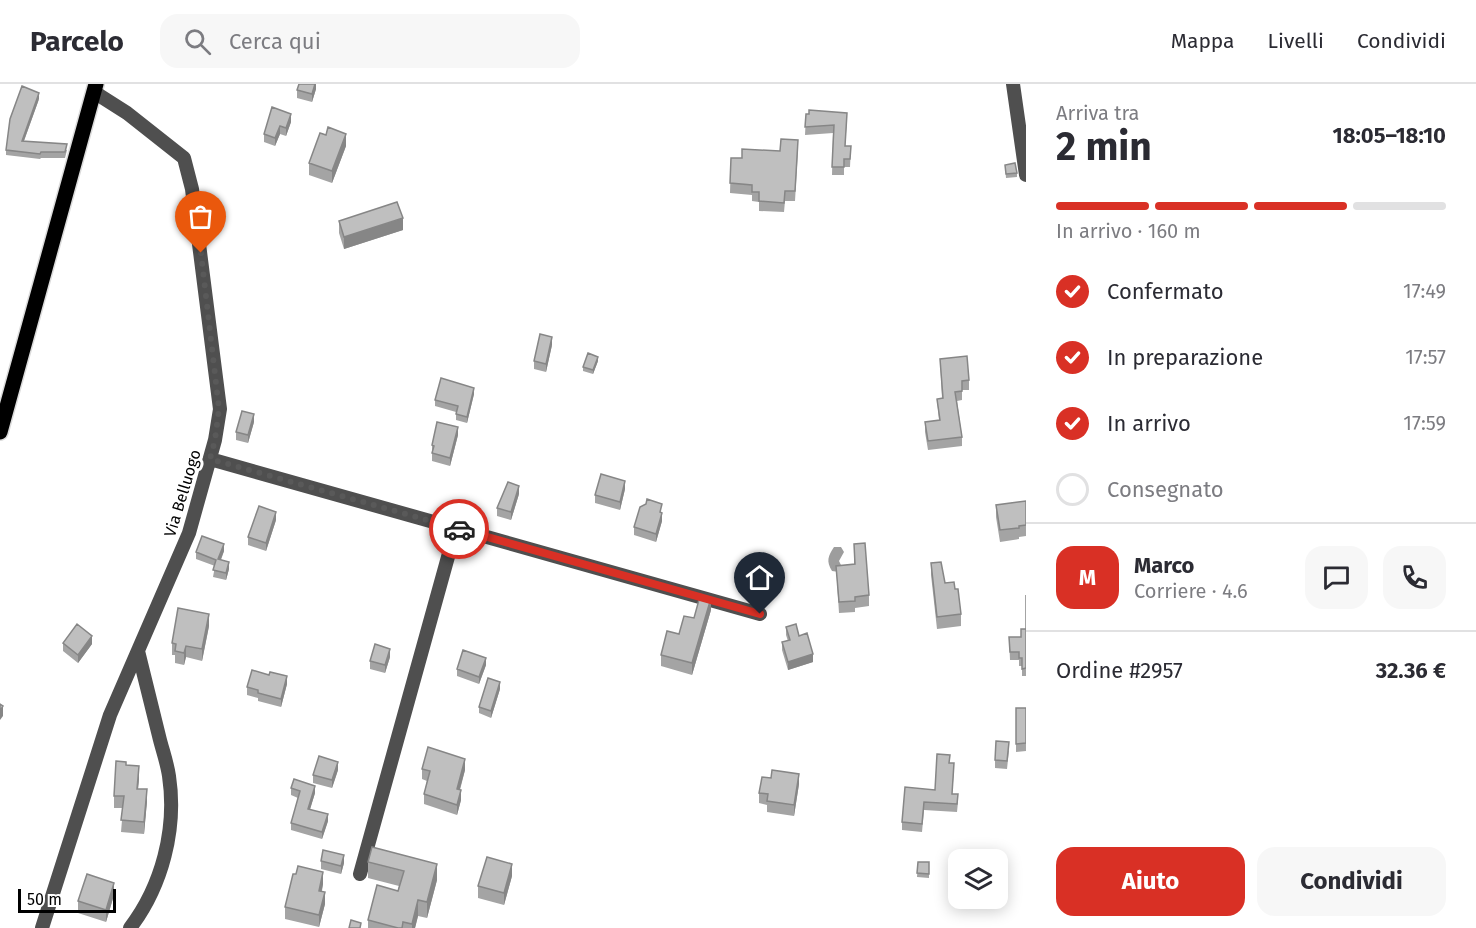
<!DOCTYPE html>
<html lang="it">
<meta charset="utf-8">
<style>
:root{--surface:#fff;--page:#f7f7f7;--text:#2b2b33;--muted:#7c7c81;--line:#e1e1e2;--accent:#d93025}
body{margin:0;font-family:"Fira Sans",sans-serif;background:var(--page);color:var(--text);height:100vh;display:flex;flex-direction:column;font-size:22px;white-space:nowrap}
*{box-sizing:border-box;margin:0}
p{font-size:20px;color:var(--muted)}
.icon{flex:none;width:33px;height:33px;fill:none;stroke:currentColor;stroke-width:2;stroke-linecap:round;stroke-linejoin:round}
.map{position:relative;flex:1;overflow:hidden}
.drawer{display:flex;flex-direction:column;background:var(--surface);width:450px}
.drawer>*{flex:none}
.fabs{position:absolute;left:948px;top:765px;display:grid;gap:12px}
.fabs a{display:grid;place-items:center;width:60px;height:60px;border-radius:12px;background:var(--surface);box-shadow:0 3px 15px #0003;font-size:30px}
.scale{position:absolute;left:18px;bottom:15px;width:98px;box-sizing:border-box;padding-left:6px;border:3px solid #000;border-top:0;font-size:16px;line-height:21px;white-space:nowrap;color:#000;-webkit-text-stroke:4px #fff;paint-order:stroke}
.pin{position:absolute;display:grid;place-items:center;width:51px;height:51px;color:#fff;margin:-62px -26px;border-radius:50% 50% 50% 0;rotate:-45deg;box-shadow:0 0 6px #0007}
.pin .icon{rotate:45deg}
.courier{position:absolute;display:grid;place-items:center;width:60px;height:60px;margin:-30px;border:4px solid #d93025;border-radius:50%;background:#fff;color:#222;box-shadow:0 2px 8px #0007}
.head em{font-style:normal;font-weight:700}
.head div{display:flex;flex-direction:column-reverse}
.head{display:flex;align-items:center;justify-content:space-between;height:102px;padding:0 30px}
h1{font-size:39px;font-weight:700;line-height:45px}
.bar{display:grid;grid-template-columns:repeat(4,1fr);gap:9px 6px;align-content:center;height:72px;padding:0 30px}
.bar i{height:8px;border-radius:4px;background:var(--line)}
.bar .active{background:var(--accent)}
.bar p{grid-column:span 4}
.line{display:flex;align-items:center;gap:15px;padding:0 30px;border-top:2px solid var(--line)}
.line div{flex:1}
.round{display:grid;place-items:center;flex:none;width:63px;height:63px;border-radius:18px;background:var(--page)}
ol{padding:0 30px;list-style:none}
li{display:flex;align-items:center;gap:18px;height:66px}
li p{margin-inline-start:auto}
li .icon{padding:6px;border-radius:50%;background:var(--accent);color:#fff;stroke-width:4}
li:last-child{color:var(--muted)}
li i{width:33px;height:33px;border:3px solid var(--line);border-radius:50%}
.primary-button{display:flex;gap:12px;margin-top:auto;padding:12px 30px}
.primary-button a{flex:1;height:69px;border-radius:18px;background:var(--accent);color:#fff;font-size:24px;font-weight:700;line-height:69px;text-align:center}
.primary-button a+a{background:var(--page);color:var(--text)}
header{display:flex;align-items:center;gap:36px;box-sizing:border-box;height:84px;padding:0 30px;background:var(--surface);border-bottom:2px solid var(--line)}
header strong{font-size:28px}
nav{display:flex;gap:33px;margin-inline-start:auto;font-size:21px}
.search{width:420px;height:54px;background:var(--page);display:flex;align-items:center;gap:15px;box-sizing:border-box;padding:0 21px;border-radius:18px;color:var(--muted);font-size:22px}
main{display:flex;flex:1;min-height:0}
.map>svg:first-child{display:block}
.water{fill:#9d9d9d}
.lines{fill:none;stroke-linecap:round;stroke-linejoin:round}
.major-casing{stroke:#dbdbdb;stroke-width:18}
.minor{stroke:#4f4f4f;stroke-width:14}
.major{stroke:#000;stroke-width:15}
.wall{fill:#a4a4a4}
.shaded-wall{fill:#868686}
.building{fill:#bfbfbf;stroke:#868686;stroke-width:1.5}
.done{stroke:#595959;stroke-width:6;stroke-dasharray:0 10.8}
.route{stroke:#d93025;stroke-width:8}
.labels{text-anchor:middle;stroke-width:6;stroke-linejoin:round;paint-order:stroke}
.street-label{font-size:16px;fill:#000;stroke:#fff}
</style>
<header>
<strong>Parcelo</strong>
<div class="search"><svg class="icon" aria-label="search" viewBox="0 0 24 24"><circle cx="10" cy="10" r="6"/><path d="M15 15l6 6"/></svg>Cerca qui</div>
<nav><a>Mappa</a><a>Livelli</a><a>Condividi</a></nav>
</header>
<main>
<div class="map">
<svg width="1026" height="844" viewBox="0 0 1026 844">
<rect width="100%" height="100%" fill="#fff"/>
<path class="water" d="M834 463H841L844 468 839 477 842 483 839 488 832 487C826 477 828 472 834 463Z"/>
<g class="lines">
<g class="major-casing">
<path id="major" d="M0 348 96 0"/>
</g>
<path class="minor" d="M1013 0 1026 91
M210 375 760 530
M360 790 456 444
M42 844 110 631 189 449 215 356 220 325 192 105 184 74 127 29 94 8
M130 844C162 802 177 745 169 692 167 678 162 665 159 652 152 623 145 595 138 567"/>
<use href="#major" class="major"/>
</g>
<path class="wall" d="M316 0V5L312 18 297 14V6Z
M39 15 24 57 67 66 65 74H41L40 75 6 71V66Z
M272 23 291 38 286 52 280 50 275 62 264 58V50Z
M806 30 847 37 845 62H851L850 83H844V91H832L833 49 805 51Z
M326 51 346 62 332 99 309 91V79Z
M798 66 795 117H785L784 128 759 127V118L752 117V111L730 109 731 74H742L780 67Z
M1005 81 1017 89V93L1006 94Z
M339 137 403 146 344 165 339 149Z
M552 261 546 288 534 285V277Z
M940 275 969 296V306H962V316L957 317 962 353V362L928 366 925 348V338L939 336 937 315 942 314Z
M598 277 593 290 583 287V283Z
M474 310 467 339 456 336V328L435 322V316Z
M254 338 248 359 236 356V348Z
M458 351 450 382 432 377V361Z
M625 405 620 426 595 419V411Z
M519 410 511 436 497 432V424Z
M1026 417V452L1019 453V455L1000 458 996 433V421Z
M662 428V437L656 458 634 451V443Z
M276 436 266 467 248 461V453Z
M854 460 869 511V522L855 524V528L839 529 836 482 854 480Z
M224 467 221 476 229 485 226 496 213 493 215 482 196 475V468Z
M931 479 945 499 955 505 961 530V542L937 545 931 491Z
M1026 511V592H1022V582H1019V576H1010L1009 553H1021L1026 545Z
M711 526 692 591 661 582V571L679 550Z
M209 542 202 577 186 573 184 581 175 579V571H172V559Z
M786 543 799 552 813 578 788 586 782 566V558L788 557 786 551Z
M63 559 92 560 78 579 63 567Z
M390 573 385 589 370 585V577Z
M486 581 479 600 457 592V585Z
M287 600 281 623 258 617V614L247 611V603Z
M500 605 491 634 479 629V623Z
M1016 624H1026V667L1016 668Z
M1009 666 1007 685 995 684V676Z
M950 679 954 687 952 710 958 718 957 728 924 726 922 748 902 746V738L935 706Z
M422 685 465 686 460 706 461 716 457 731 424 720V710L427 697 422 695Z
M338 686 332 704 313 699V691Z
M139 694 138 705 147 717 144 750 121 748 123 724H114V712Z
M799 700 794 732 767 728V721L759 719V709Z
M291 704 315 709 310 725 328 737 322 755 291 746V739L298 714 291 711Z
M321 777 344 779 341 790 321 785Z
M368 778 437 796 427 834 418 832 415 844H368V836L398 807 399 802 368 794Z
M918 778H929V794L917 793Z
M296 790 323 800 322 807 325 820 319 843 285 835V823Z
M512 792 504 821 478 814V802Z
M114 811 106 838 78 829V817Z"/>
<path class="shaded-wall" d="M315 0H316V5L312 18V10Z
M39 9V15L22 62V57Z
M291 30V38L286 52V44Z
M280 42V50L275 62V54Z
M346 50V62L332 99V87Z
M403 134V146L344 165V153Z
M552 253V261L546 288V280Z
M598 273V277L593 290V286Z
M474 304V310L467 339V333Z
M254 330V338L248 359V351Z
M458 343V351L450 382V374Z
M625 397V405L620 426V418Z
M519 402V410L511 436V428Z
M276 428V436L266 467V459Z
M662 429V437L656 458V450Z
M224 460V467L218 482V475Z
M229 478V485L226 496V489Z
M711 514V526L692 591V579Z
M209 530V542L202 577V565Z
M92 552V560L78 579V571Z
M186 562V573L184 581V569Z
M390 565V573L385 589V581Z
M813 570V578L788 586V578Z
M486 574V581L479 600V593Z
M287 592V600L281 623V615Z
M500 598V605L491 634V627Z
M3 622V632L0 636V627Z
M465 675V686L457 715V705Z
M338 678V686L332 704V696Z
M139 682V694L137 717V705Z
M799 690V700L794 732V721Z
M315 702V709L308 732V725Z
M147 705V717L144 750V738Z
M461 706V716L457 731V721Z
M328 730V737L322 755V748Z
M344 771V779L341 790V782Z
M437 780V796L427 834V818Z
M512 780V792L504 821V809Z
M323 788V800L319 819V807Z
M114 799V811L106 838V826Z
M325 808V820L319 843V831Z
M418 816V832L415 844H412V840Z"/>
<path class="building" d="M299 0H315L312 10 297 6Z
M22 2 39 9 22 57 67 60 65 68H41L40 70 6 66 10 35Z
M272 23 291 30 286 44 280 42 275 54 264 50Z
M809 26 847 29 845 62H851L850 75H844V83H832L834 41 805 43 806 30H809Z
M328 43 346 50 332 87 309 79 320 49 326 51Z
M781 55 798 56 795 107H785L784 119 759 117V108H752V101L730 99 731 74H742V65L780 67Z
M1015 79 1017 89 1006 90 1005 81Z
M397 118 403 134 344 153 339 137Z
M540 250 552 253 546 280 534 277Z
M588 269 598 273 593 286 583 283Z
M967 272 969 296 962 297V307L955 308 962 353 928 357 925 338 940 336 937 315 943 314 940 275Z
M441 294 474 304 467 333 456 330 458 322 435 316Z
M242 327 254 330 248 351 236 348Z
M437 338 458 343 450 374 432 369 434 362 432 361Z
M601 390 625 397 620 418 595 411Z
M508 398 519 402 511 428 497 424Z
M647 415 662 420 660 428 662 429 656 450 634 443 640 423 646 420Z
M1026 417V441L1019 442V444L1000 446 996 421Z
M259 422 276 428 266 459 248 453Z
M202 452 224 460 218 475 229 478 226 489 213 486 216 476 196 468Z
M865 459 869 511 855 513V517L839 518 836 482 855 480 854 460Z
M941 478 945 499 954 498 955 505H958L961 530 937 533 931 479Z
M1026 511V584L1022 585V574H1019V568H1010L1009 553H1021V545H1026Z
M700 512 711 514 692 579 661 571 667 547 679 550 684 532 694 534Z
M178 524 209 530 202 565 186 562 184 569 175 567 176 560 172 559Z
M77 540 92 552 78 571 63 559Z
M796 540 799 552 807 549 813 570 788 578 782 558 790 556 786 543Z
M375 560 390 565 385 581 370 577Z
M463 566 486 574 479 593 457 585Z
M252 586 269 591 270 588 287 592 281 615 258 609V606L247 603Z
M488 594 500 598 491 627 479 623Z
M0 620 3 622 0 627Z
M1016 624H1026V659L1016 660Z
M996 657 1009 658 1007 677 995 676Z
M428 663 465 675 457 705 461 706 457 721 424 710 430 687 422 685Z
M937 670 950 671 949 679H954L952 710H958L957 720 924 718 922 740 902 738 905 703 935 706Z
M319 672 338 678 332 696 313 691Z
M116 677 126 678V681L139 682 137 705H147L144 738 121 736 124 712H114Z
M772 686 799 690 794 721 767 717 768 710 759 709 762 693 771 694Z
M294 695 315 702 308 725 328 730 322 748 291 739 300 707 291 704Z
M372 763 437 780 427 818 418 816 412 840 403 838 402 844H398L368 836 377 801 398 807 404 787 368 778Z
M323 766 344 771 341 782 321 777Z
M487 773 512 780 504 809 478 802Z
M918 778H929V790L917 789Z
M298 782 323 788 319 807 325 808 319 831 285 823 293 790H296Z
M87 790 114 799 106 826 78 817Z
M351 836 361 839 360 844H349Z"/>
<g class="lines">
<path class="done" d="M201 169 219 325 215 356 210 375 459 445"/>
<path class="route" d="M459 445 760 530"/>
</g>
<g class="labels">
<g class="street-label">
<text transform="translate(182 409) rotate(-73)" y="6">Via Belluogo</text>
</g>
</g>
</svg>
<div class="fabs">
<a><svg class="icon" aria-label="layers" viewBox="0 0 24 24"><path d="M12 4l9 5-9 5-9-5zM3 14l9 5 9-5"/></svg></a>
</div>
<div class="scale">50 m</div>
<div class="pin" style="left:201px;top:169px;background:#ea580c"><svg class="icon" aria-label="bag" viewBox="0 0 24 24"><path d="M5 8h14l-1 12H6zM9 8a3 3 0 0 1 6 0"/></svg></div>
<div class="pin" style="left:760px;top:530px;background:#1f2937"><svg class="icon" aria-label="home" viewBox="0 0 24 24"><path d="M3 11l9-7 9 7M6 9v11h12V9"/></svg></div>
<div class="courier" style="left:459px;top:445px"><svg class="icon" aria-label="car" viewBox="0 0 24 24"><path d="M5 17H2v-5l4-1 3-4h7l3 4 3 1v5h-3M9 17h6M6 11h13"/><circle cx="7" cy="17" r="2"/><circle cx="17" cy="17" r="2"/></svg></div>
</div>
<section class="drawer">
<div class="head"><div><h1>2 min</h1><p>Arriva tra</p></div><em>18:05–18:10</em></div>
<div class="bar"><i class="active"></i><i class="active"></i><i class="active"></i><i></i><p>In arrivo · 160 m</p></div>
<ol>
<li><svg class="icon" aria-label="check" viewBox="0 0 24 24"><path d="M5 12l5 5 9-10"/></svg>Confermato<p>17:49</p></li>
<li><svg class="icon" aria-label="check" viewBox="0 0 24 24"><path d="M5 12l5 5 9-10"/></svg>In preparazione<p>17:57</p></li>
<li><svg class="icon" aria-label="check" viewBox="0 0 24 24"><path d="M5 12l5 5 9-10"/></svg>In arrivo<p>17:59</p></li>
<li><i></i>Consegnato</li>
</ol>
<div class="line" style="height:108px"><b class="round" style="background:var(--accent);color:#fff">M</b><div><b>Marco</b><p>Corriere · 4.6</p></div><a class="round"><svg class="icon" aria-label="chat" viewBox="0 0 24 24"><path d="M4 5h16v11H9l-5 4z"/></svg></a><a class="round"><svg class="icon" aria-label="phone" viewBox="0 0 24 24"><path d="M5 4h4l2 5-3 2q2 4 5 5l2-3 5 2v4C11 20 4 13 5 4z"/></svg></a></div>
<div class="line" style="height:78px"><div>Ordine #2957</div><b>32.36 €</b></div>
<div class="primary-button"><a>Aiuto</a><a>Condividi</a></div>
</section>
</main>
